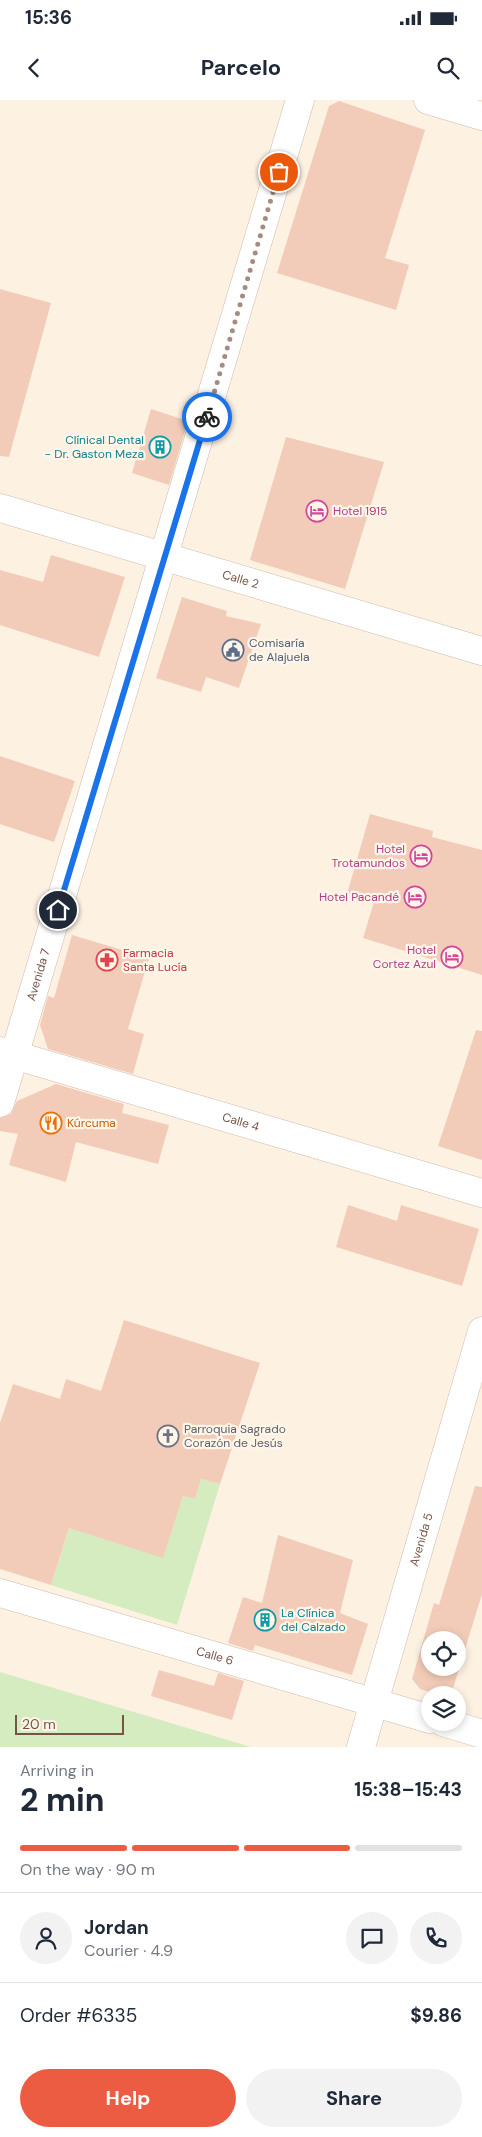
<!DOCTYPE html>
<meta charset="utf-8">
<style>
:root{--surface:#fff;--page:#f2f2f3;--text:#1f2937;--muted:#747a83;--line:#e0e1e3;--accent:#ec5c42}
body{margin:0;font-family:"DM Sans",sans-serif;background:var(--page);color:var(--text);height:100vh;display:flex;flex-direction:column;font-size:19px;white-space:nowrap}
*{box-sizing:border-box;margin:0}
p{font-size:16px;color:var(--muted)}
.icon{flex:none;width:28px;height:28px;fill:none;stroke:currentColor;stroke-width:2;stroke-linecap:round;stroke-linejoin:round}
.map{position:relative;height:1647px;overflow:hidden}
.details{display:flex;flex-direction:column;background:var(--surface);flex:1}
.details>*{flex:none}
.buttons{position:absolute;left:421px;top:1531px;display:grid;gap:10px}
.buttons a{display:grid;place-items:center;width:45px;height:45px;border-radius:50%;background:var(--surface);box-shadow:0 2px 8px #0003;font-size:25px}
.scale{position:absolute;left:15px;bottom:12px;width:109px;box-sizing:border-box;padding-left:5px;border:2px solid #765548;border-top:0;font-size:14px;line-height:18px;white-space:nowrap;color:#765548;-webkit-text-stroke:4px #fff5e9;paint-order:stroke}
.pin{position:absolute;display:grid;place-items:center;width:42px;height:42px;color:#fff;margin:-21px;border:2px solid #fff;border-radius:50%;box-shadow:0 1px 5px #0007}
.courier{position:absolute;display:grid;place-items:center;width:50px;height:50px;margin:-25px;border:4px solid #1a73e8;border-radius:50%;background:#fff;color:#222;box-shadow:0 1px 6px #0007}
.headline em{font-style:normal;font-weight:700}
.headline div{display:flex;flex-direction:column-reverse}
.headline{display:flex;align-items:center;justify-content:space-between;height:85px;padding:0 20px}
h1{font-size:32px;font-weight:700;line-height:38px}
.bar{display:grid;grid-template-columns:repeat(4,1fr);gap:8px 5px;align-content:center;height:60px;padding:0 20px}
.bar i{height:6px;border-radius:4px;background:var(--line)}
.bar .selected{background:var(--accent)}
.bar p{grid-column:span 4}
.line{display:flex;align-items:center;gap:12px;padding:0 20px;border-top:1px solid var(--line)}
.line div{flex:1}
.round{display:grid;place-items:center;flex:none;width:52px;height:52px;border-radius:26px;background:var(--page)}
.primary-button{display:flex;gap:10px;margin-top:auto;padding:10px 20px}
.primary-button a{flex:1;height:58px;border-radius:30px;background:var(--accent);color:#fff;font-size:20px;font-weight:700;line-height:58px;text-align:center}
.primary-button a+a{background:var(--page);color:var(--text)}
.status{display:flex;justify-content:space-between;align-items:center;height:35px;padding:0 25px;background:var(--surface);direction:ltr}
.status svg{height:14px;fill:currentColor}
header{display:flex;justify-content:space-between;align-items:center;height:65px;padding:0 20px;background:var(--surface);font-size:22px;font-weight:700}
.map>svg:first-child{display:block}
.green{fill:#d5ebc0}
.building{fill:#f3ccb9;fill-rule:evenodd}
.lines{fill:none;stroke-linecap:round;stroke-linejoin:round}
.minor-casing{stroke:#d1b9ac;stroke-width:29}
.tertiary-casing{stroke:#d1b9ac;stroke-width:29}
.minor{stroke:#fff;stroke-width:28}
.tertiary{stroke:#fff;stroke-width:28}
.done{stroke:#a58c7e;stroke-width:5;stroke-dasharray:0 9}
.route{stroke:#1a73e8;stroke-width:6}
.labels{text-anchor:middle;stroke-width:4.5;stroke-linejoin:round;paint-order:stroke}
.culture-label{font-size:12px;fill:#0d838f;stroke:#fff5e9;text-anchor:end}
.hotel-label{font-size:12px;fill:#b23c85;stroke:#fff5e9;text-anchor:end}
.street-label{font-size:12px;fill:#765548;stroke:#fff5e9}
.service-label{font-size:12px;fill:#4e5e75;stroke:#fff5e9;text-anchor:start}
.health-label{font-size:12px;fill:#be3a42;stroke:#fff5e9;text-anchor:start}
.food-label{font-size:12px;fill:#c56008;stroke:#fff5e9;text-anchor:start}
.worship-label{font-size:12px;fill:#5b616d;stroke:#fff5e9;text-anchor:start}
</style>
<div class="status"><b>15:36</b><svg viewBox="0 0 49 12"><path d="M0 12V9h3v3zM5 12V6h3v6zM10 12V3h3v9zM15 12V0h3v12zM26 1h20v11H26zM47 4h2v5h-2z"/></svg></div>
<header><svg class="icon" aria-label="back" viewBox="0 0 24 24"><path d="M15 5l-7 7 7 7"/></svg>Parcelo<svg class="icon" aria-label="search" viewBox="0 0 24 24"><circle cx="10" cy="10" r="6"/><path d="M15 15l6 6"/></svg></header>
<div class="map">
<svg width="482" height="1647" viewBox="0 0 482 1647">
<rect width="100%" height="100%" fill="#fdf1e2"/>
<path class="green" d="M86 1376 104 1382 88 1434 163 1457 183 1396 195 1399 201 1379 220 1384 177 1525 51 1485Z
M0 1572 251 1647H0Z"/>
<path class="building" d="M339 1 425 30 385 158 409 165 396 210 277 173 329 6Z
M0 189 51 203 9 357 0 356Z
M151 309 188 321 169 385 132 373Z
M286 337 384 362 345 489 250 460Z
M51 455 125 477 99 557 0 525V470L43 482Z
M182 497 227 511 226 516 261 524 239 588 206 577 201 592 156 578Z
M0 656 75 681 54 742 0 724Z
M370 714 433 731 432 737 482 750V875L363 838 374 802 347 794Z
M72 835 149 858 128 929 144 934 133 974 48 949 40 925 48 896 54 898Z
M476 930 482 931V1060L438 1046Z
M56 984 124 1004 122 1013 169 1025 158 1064 76 1042 66 1082 9 1065 18 1034 0 1031V1018L11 1014 17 1001Z
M348 1105 397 1121 401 1105 479 1129 462 1186 336 1147Z
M124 1220 260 1263 220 1384 201 1379 195 1399 183 1396 163 1458 69 1428 51 1485 0 1469V1323L13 1284 60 1299 66 1279 101 1291Z
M475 1386 482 1387V1494L451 1595H439L420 1589 412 1579 434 1503 439 1505ZM430 1540H458V1568H430Z
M278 1435 353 1460 340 1513 368 1524 352 1575 255 1545 253 1551 228 1543 243 1497 262 1503Z
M159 1570 214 1586 218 1573 244 1581 232 1620 151 1596Z"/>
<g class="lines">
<g class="minor-casing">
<g id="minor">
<path d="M428 0 482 16"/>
<path id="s1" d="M0 1003 300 0"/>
<path id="s2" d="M0 1493 430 1619"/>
<path d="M443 1622 482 1634"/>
</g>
</g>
<g class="tertiary-casing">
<g id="tertiary">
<path id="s3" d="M0 408 482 551"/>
<path id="s4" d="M0 951 482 1093"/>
<path id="s5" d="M361 1647 482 1231"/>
</g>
</g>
<use href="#minor" class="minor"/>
<use href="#tertiary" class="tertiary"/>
</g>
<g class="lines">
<path class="done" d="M207 317 279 72"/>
<path class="route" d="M58 810 207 317"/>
</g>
<defs>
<g id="building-ring" transform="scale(1.125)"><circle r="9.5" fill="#fff5e9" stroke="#0f9aa8" stroke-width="1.5"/><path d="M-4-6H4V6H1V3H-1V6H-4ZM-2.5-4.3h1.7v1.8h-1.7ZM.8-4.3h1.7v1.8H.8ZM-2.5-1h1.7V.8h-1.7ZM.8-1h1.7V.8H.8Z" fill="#0f9aa8"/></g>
<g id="hotel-ring" transform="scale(1.125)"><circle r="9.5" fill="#fff5e9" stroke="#d1479c" stroke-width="1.5"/><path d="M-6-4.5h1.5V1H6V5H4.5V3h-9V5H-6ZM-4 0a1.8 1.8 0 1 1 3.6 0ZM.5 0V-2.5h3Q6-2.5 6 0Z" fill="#d1479c"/></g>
<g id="civic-ring" transform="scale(1.125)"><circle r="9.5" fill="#fff5e9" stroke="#5c6f8a" stroke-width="1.5"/><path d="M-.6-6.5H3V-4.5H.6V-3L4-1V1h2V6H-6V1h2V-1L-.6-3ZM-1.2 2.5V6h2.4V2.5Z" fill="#5c6f8a"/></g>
<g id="pharmacy-ring" transform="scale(1.125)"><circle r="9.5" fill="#fff5e9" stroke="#e0444e" stroke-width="1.5"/><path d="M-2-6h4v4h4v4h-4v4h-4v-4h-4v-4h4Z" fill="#e0444e"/></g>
<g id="restaurant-ring" transform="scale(1.125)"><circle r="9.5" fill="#fff5e9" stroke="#e8710a" stroke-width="1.5"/><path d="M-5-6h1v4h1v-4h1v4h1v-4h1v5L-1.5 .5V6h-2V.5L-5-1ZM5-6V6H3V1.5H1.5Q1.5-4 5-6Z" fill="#e8710a"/></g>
<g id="church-ring" transform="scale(1.125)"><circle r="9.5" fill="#fff5e9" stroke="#6b7280" stroke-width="1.5"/><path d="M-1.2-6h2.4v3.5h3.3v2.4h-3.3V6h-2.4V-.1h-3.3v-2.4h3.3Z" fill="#6b7280"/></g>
</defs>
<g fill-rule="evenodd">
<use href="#building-ring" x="160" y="347"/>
<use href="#hotel-ring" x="317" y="411"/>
<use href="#civic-ring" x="233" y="550"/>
<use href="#hotel-ring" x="421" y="756"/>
<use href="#hotel-ring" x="415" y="797"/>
<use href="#hotel-ring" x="452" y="857"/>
<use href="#pharmacy-ring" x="107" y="860"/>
<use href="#restaurant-ring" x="51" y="1023"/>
<use href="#church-ring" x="168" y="1336"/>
<use href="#building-ring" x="265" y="1520"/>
</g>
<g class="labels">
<g class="culture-label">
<text x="144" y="344">Clínical Dental<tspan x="144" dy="14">- Dr. Gaston Meza</tspan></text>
<text x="281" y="1517" text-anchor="start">La Clínica<tspan x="281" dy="14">del Calzado</tspan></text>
</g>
<g class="hotel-label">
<text x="333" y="415" text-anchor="start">Hotel 1915</text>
<text x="405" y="753">Hotel<tspan x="405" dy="14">Trotamundos</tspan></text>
<text x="399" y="801">Hotel Pacandé</text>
<text x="436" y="854">Hotel<tspan x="436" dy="14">Cortez Azul</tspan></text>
</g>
<g class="street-label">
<text dy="4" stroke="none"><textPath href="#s3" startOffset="251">Calle 2</textPath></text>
<text dy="4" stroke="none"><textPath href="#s1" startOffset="134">Avenida 7</textPath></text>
<text dy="4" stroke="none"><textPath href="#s4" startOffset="251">Calle 4</textPath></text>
<text dy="4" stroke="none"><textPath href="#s5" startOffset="216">Avenida 5</textPath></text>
<text dy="4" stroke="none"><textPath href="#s2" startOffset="224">Calle 6</textPath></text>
</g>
<g class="service-label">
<text x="249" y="547">Comisaría<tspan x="249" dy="14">de Alajuela</tspan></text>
</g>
<g class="health-label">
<text x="123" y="857">Farmacia<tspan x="123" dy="14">Santa Lucía</tspan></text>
</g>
<g class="food-label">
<text x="67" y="1027">Kúrcuma</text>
</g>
<g class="worship-label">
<text x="184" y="1333">Parroquia Sagrado<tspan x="184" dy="14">Corazón de Jesús</tspan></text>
</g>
</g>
</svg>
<div class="buttons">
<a><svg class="icon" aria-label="locate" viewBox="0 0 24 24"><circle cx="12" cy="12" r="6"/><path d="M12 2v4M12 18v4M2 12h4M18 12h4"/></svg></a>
<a><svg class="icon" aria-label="layers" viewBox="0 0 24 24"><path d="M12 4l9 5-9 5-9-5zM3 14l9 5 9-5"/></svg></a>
</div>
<div class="scale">20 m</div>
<div class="pin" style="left:279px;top:72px;background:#ea580c"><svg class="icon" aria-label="bag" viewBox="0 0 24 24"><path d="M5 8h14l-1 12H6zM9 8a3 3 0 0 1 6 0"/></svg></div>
<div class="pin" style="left:58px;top:810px;background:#1f2937"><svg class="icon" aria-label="home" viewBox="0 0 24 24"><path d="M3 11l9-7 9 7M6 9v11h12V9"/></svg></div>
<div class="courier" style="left:207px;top:317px"><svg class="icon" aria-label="bike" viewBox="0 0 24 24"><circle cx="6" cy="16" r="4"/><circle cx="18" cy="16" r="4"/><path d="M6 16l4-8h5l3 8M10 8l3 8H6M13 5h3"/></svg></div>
</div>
<section class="details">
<div class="headline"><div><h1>2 min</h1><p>Arriving in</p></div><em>15:38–15:43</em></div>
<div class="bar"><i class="selected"></i><i class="selected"></i><i class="selected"></i><i></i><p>On the way · 90 m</p></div>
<div class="line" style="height:90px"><a class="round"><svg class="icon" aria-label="person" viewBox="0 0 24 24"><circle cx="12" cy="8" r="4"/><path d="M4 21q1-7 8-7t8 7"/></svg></a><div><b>Jordan</b><p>Courier · 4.9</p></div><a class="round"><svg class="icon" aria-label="chat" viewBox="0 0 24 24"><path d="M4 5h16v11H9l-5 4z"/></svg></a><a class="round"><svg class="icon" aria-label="phone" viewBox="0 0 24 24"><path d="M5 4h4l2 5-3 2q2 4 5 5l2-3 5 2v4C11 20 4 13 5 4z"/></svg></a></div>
<div class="line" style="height:65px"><div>Order #6335</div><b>$9.86</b></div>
<div class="primary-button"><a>Help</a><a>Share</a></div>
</section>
